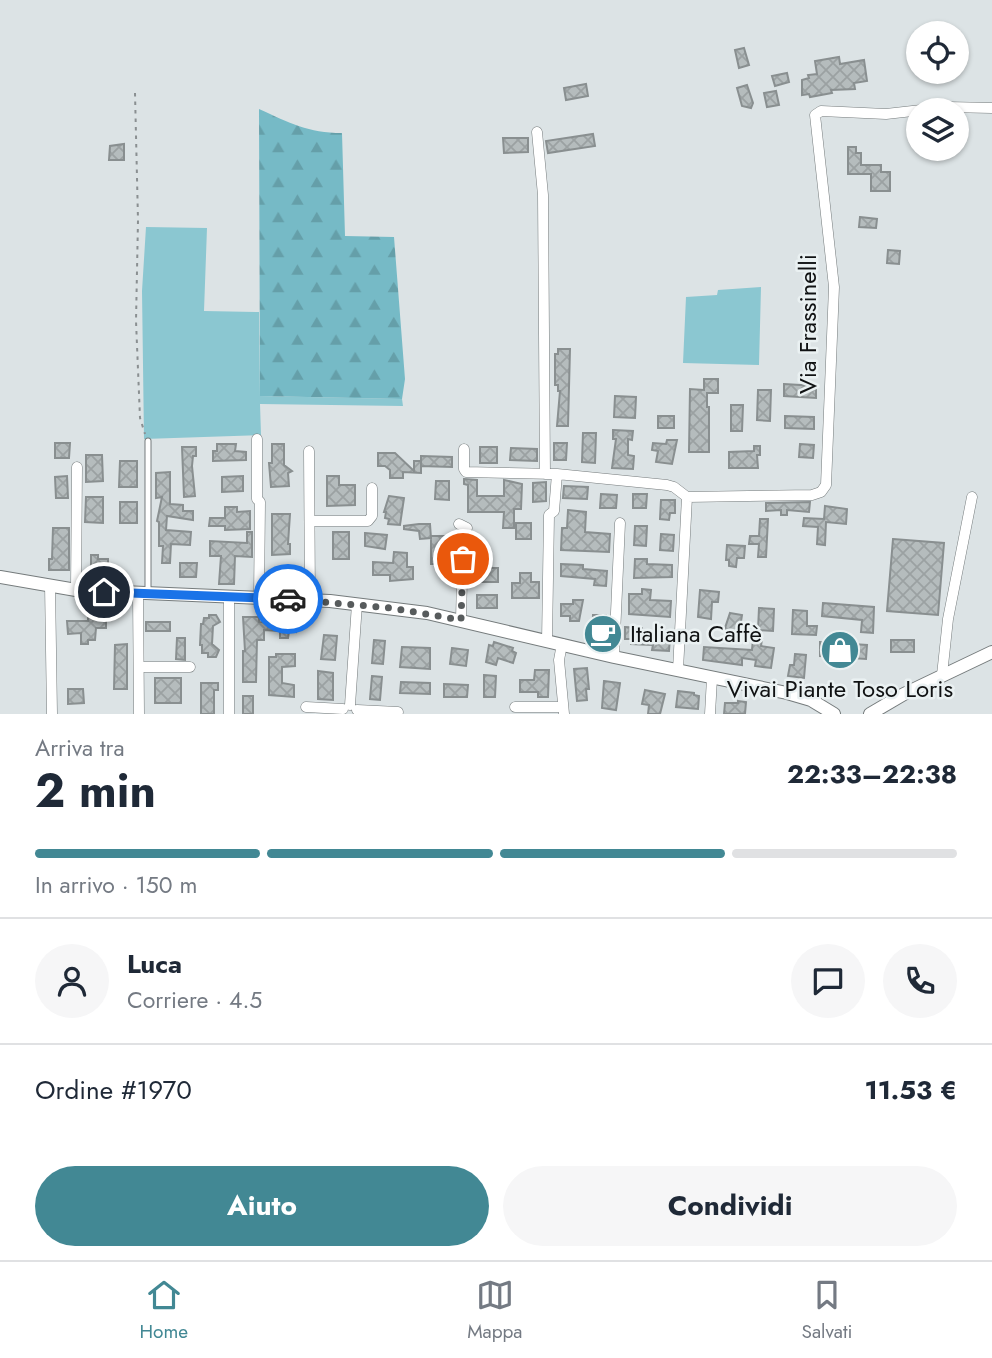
<!DOCTYPE html>
<html lang="it">
<meta charset="utf-8">
<style>
:root{--surface:#fff;--page:#f6f6f7;--text:#1f2937;--muted:#747a83;--line:#e0e1e3;--accent:#428894}
body{margin:0;font-family:Jost,sans-serif;background:var(--page);color:var(--text);height:100vh;display:flex;flex-direction:column;font-size:26px;white-space:nowrap}
*{box-sizing:border-box;margin:0}
p{font-size:23px;color:var(--muted)}
.icon{flex:none;width:38px;height:38px;fill:none;stroke:currentColor;stroke-width:2;stroke-linecap:round;stroke-linejoin:round}
.map{position:relative;height:714px;overflow:hidden}
.drawer{display:flex;flex-direction:column;background:var(--surface);flex:1}
.drawer>*{flex:none}
.fabs{position:absolute;left:906px;top:21px;display:grid;gap:14px}
.fabs a{display:grid;place-items:center;width:63px;height:63px;border-radius:50%;background:var(--surface);box-shadow:0 2px 5px #0004;font-size:35px}
.pin{position:absolute;display:grid;place-items:center;width:60px;height:60px;color:#fff;margin:-30px;border:4px solid #fff;border-radius:50%;box-shadow:0 2px 7px #0007}
.courier{position:absolute;display:grid;place-items:center;width:70px;height:70px;margin:-35px;border:5px solid #1a73e8;border-radius:50%;background:#fff;color:#222;box-shadow:0 2px 9px #0007}
.headline em{font-style:normal;font-weight:700}
.headline div{display:flex;flex-direction:column-reverse}
.headline{display:flex;align-items:center;justify-content:space-between;height:119px;padding:0 35px}
h1{font-size:46px;font-weight:700;line-height:52px}
.bar{display:grid;grid-template-columns:repeat(4,1fr);gap:10px 7px;align-content:center;height:84px;padding:0 35px}
.bar i{height:9px;border-radius:5px;background:var(--line)}
.bar .on{background:var(--accent)}
.bar p{grid-column:span 4}
.line{display:flex;align-items:center;gap:18px;padding:0 35px;border-top:2px solid var(--line)}
.line div{flex:1}
.round{display:grid;place-items:center;flex:none;width:74px;height:74px;border-radius:37px;background:var(--page)}
.button{display:flex;gap:14px;margin-top:auto;padding:14px 35px}
.button a{flex:1;height:80px;border-radius:42px;background:var(--accent);color:#fff;font-size:28px;font-weight:700;line-height:80px;text-align:center}
.button a+a{background:var(--page);color:var(--text)}
.tabs{display:flex;justify-content:space-around;align-items:center;height:98px;border-top:2px solid var(--line);background:var(--surface);font-size:19px;color:var(--muted)}
.tabs a{display:grid;justify-items:center;gap:4px}
.tabs .on{color:var(--accent)}
.map>svg:first-child{display:block}
.green{fill:#8bc7d1}
.forest{fill:url(#forest-firs)}
.building{fill:url(#building-cross-hatch);stroke:#898f90;stroke-width:2}
.lines{fill:none;stroke-linecap:round;stroke-linejoin:round}
.service-casing{stroke:#757b7c;stroke-width:7}
.minor-casing{stroke:#757b7c;stroke-width:11}
.tertiary-casing{stroke:#757b7c;stroke-width:14}
.path{stroke:#8a8f91;stroke-width:2;stroke-dasharray:3.5 5;stroke-linecap:butt}
.service{stroke:#fff;stroke-width:5}
.minor{stroke:#fff;stroke-width:10}
.tertiary{stroke:#fff;stroke-width:12}
.done{stroke:#575b5c;stroke-width:7;stroke-dasharray:0 12.6}
.route{stroke:#1a73e8;stroke-width:9}
.labels{text-anchor:middle;stroke-width:5;stroke-linejoin:round;paint-order:stroke}
.street-label{font-size:24px;fill:#101213;stroke:#eaf1f2}
.poi-label{font-size:24px;fill:#101213;stroke:#eaf1f2;text-anchor:start}
</style>
<div class="map">
<svg width="992" height="714" viewBox="0 0 992 714">
<defs>
<pattern id="forest-firs" width="22" height="20" patternUnits="userSpaceOnUse" patternTransform="scale(1.75)"><rect width="22" height="20" fill="#76bac6"/><path d="M5 1l3.5 6h-7zM16 11l3.5 6h-7z" fill="#659fa9"/></pattern>
<pattern id="building-cross-hatch" width="8" height="8" patternUnits="userSpaceOnUse" patternTransform="scale(1.75)"><rect width="8" height="8" fill="#b5bcbd"/><path d="M0 0l8 8M0 8l8-8" fill="none" stroke="#9ba1a2"/></pattern>
</defs>
<rect width="100%" height="100%" fill="#dce3e5"/>
<path class="green" d="M146 227 207 228 204 311 259 312 260 396 402 399 403 406 260 404 261 435 144 439 142 291Z
M761 287 759 365 683 363 686 297 717 295 718 290Z"/>
<path class="forest" d="M259 109C290 123 308 133 342 133L345 236 394 237 405 379 402 399 260 396Z"/>
<path class="building" d="M744 48 749 65 739 68 735 50Z
M839 57 840 64 864 60 867 81 854 83 855 89 831 90 832 93 810 97 809 94 802 95V80L809 78 808 75 817 74 815 61Z
M787 73 789 82 775 86 772 76Z
M586 84 588 96 566 100 564 88Z
M747 85 753 103 751 108 742 106 737 88Z
M776 91 779 105 767 107 764 93Z
M593 134 595 146 548 153 546 141Z
M503 138H528V152L504 153Z
M124 144V160H109L110 146Z
M848 147H856V153H861V165H881V172H890V191H871V174H848Z
M860 217 877 219 876 228 859 227Z
M888 250 900 251 899 264 887 263Z
M558 349H570L568 426H557L560 391H558V385H555V354H558Z
M704 379H718V393H707V407H709V452H689L690 389 704 390Z
M784 384 816 386V398L784 396Z
M758 390H771L770 421 757 420Z
M615 396 636 397 635 418 614 417Z
M731 405H743L742 431H731Z
M658 416H674V428H658Z
M785 416 814 417V429L785 428Z
M613 430 633 431 632 440 628 439V455L634 456 633 469 612 468 616 439H613Z
M583 433H596L595 463 582 462Z
M667 440H677L672 464 656 462 658 451 652 450 653 443 666 444Z
M55 443H70L69 458H55Z
M554 443H567L566 460H554Z
M217 444H236L235 451 246 452V460L213 461V451H217Z
M272 444H284V465L292 471 288 473 289 486 271 487 269 463H272Z
M800 444 814 445 813 458 799 457Z
M754 446H760V455H757L758 468H729V452L754 451Z
M182 447H196V456H193L192 466 195 496 184 497Z
M480 447H497V463H480Z
M511 448 537 449V461L510 460Z
M378 453H395L414 471V461H421V473L403 472V478H390V470L385 466H378Z
M86 455H102L103 481 86 482Z
M421 456 452 457V467L421 466Z
M120 461H137V487H119Z
M170 472V504L183 505V511H193V520L167 516 166 530 191 532 190 545 171 544 170 563H162L163 546H159V522L157 521 162 497 156 498V473Z
M67 476 68 498H56L55 477Z
M243 476V491L222 492V477Z
M327 476H339V485H355V505L327 506Z
M464 479 477 480V496H504V480L522 484 521 509H514V528H503L504 512H468V485L464 484Z
M436 481H449V500L435 499Z
M546 482V501L533 502V483Z
M564 486 588 487 587 499 563 498Z
M601 494 617 495 616 508H600Z
M633 494H647L646 508H633Z
M389 496 404 498 400 525 388 524 389 519 385 518 386 512H384Z
M86 497H103V523L85 522Z
M661 500H675V513H670L669 520 660 519Z
M120 502H137V523H120Z
M810 502 809 512 787 510V515H781V510L766 511V503Z
M825 506 847 509 846 524 826 522 825 545 817 544 818 527 803 526 804 518 824 519Z
M225 507H237V512L250 511V529L225 530V526H209L210 518H225Z
M568 510 586 512 585 532 610 534 609 552 561 550 562 528H567Z
M272 514H290L288 544H290V554L272 555Z
M760 519H768L766 557H758L759 544H749L750 536H759Z
M516 523H531V539H516Z
M419 524H430L431 538 420 539 419 531 404 529V526Z
M635 526H647L646 546 634 545Z
M53 528H69V570H49V559H52Z
M247 532H252V557L235 556 234 584H219L221 556H210V541L247 543Z
M333 532H349V559H333Z
M365 533 387 535 385 549 365 546Z
M661 534 674 535 673 551 660 550Z
M431 536H445V564H431Z
M893 539 944 543 938 615 887 611Z
M727 545 745 546 744 558H737L736 567 729 566V560H726Z
M394 552 407 553V567H413V579L390 581V575H373V562L393 563Z
M91 555H98V559H108V572H91Z
M635 559H647V564L672 565V577L634 578Z
M180 563H197L196 577H180Z
M561 564 583 565V569L607 571 606 586 594 585 595 579 561 576Z
M477 568H498V582H477Z
M520 573H531V582H539V598H512V583H520Z
M642 589 651 590 650 600 671 601 670 617 629 614V594H642Z
M700 590 719 592 718 602H712L711 619 698 617Z
M477 595H497V608H477Z
M573 600H583L579 621H570V616H561V604H573Z
M823 603 874 607 873 633 861 632 862 620 822 616Z
M759 608 774 609 773 631 758 630Z
M793 610 807 611V626H817L816 635 792 634Z
M93 612H106V628H96L95 640H88V644H81V633L68 634 67 621H88V613Z
M730 613 742 615 739 634 724 631Z
M209 615H216L220 622 213 626 212 644 219 650 216 657H208V653H202V645H200L201 624H203L204 618H209Z
M593 615H606L605 635 592 634Z
M243 617H259V622L275 623V619L292 620V624H297L296 632 289 631 288 638H280V631L264 630V640H257L256 682H243V651H245Z
M146 622H170V631H146Z
M625 627 642 628V635L670 637 669 651 652 650 653 645 631 644V639H625Z
M324 635 337 636 335 660 321 659Z
M177 638H185V660L176 659Z
M753 638 762 639 761 646 774 648 771 668 755 666 756 660 742 658V665L703 660 704 647 752 650Z
M374 640 385 641 383 664 372 663Z
M891 640H914V652H891Z
M494 642 513 648 512 651 516 653 513 663 498 658 496 665 486 662 489 645 493 646Z
M820 642 867 645 866 659 820 656Z
M127 644V689H114L115 645Z
M402 647 430 648V669L400 667Z
M452 648 468 650 466 666 450 664Z
M276 654H295V666L282 667V683L294 685V697L269 695V657H276Z
M795 654 806 655 804 678 788 676 790 665H794Z
M587 668 589 689H586L587 700 577 701 574 669Z
M535 670H549L548 697H538V692H520V680H534Z
M318 671 333 673V700L318 699Z
M484 675 496 676 495 697H484Z
M372 676 382 677 380 700 370 699Z
M155 678H181V703H155Z
M604 681 620 683 616 710 602 708Z
M401 682 430 683V694L400 693Z
M201 683H218V690H214V714H201Z
M444 684 468 685 467 697H444Z
M68 689H83L84 703 68 704Z
M645 690 665 694 660 714H648L649 705 642 704Z
M678 691 694 693V695L699 696 698 709 676 707Z
M243 696H253V714H243Z
M738 701 746 702 745 714H724L725 703H738Z"/>
<g class="lines">
<g class="service-casing">
<path id="service" d="M148 594V441"/>
</g>
<g class="minor-casing">
<path id="minor" d="M537 132 543 195 545 474
M257 439V499L260 502 259 598
M464 449V469L466 472 557 474 554 511 549 515 547 641
M309 451 310 600
M557 474 667 485 674 487 687 497
M310 521H368L372 516V488
M459 524 467 528 463 535 461 620
M50 585 52 714
M76 590 77 467
M138 594 139 714
M229 597V714
M562 644 559 660 564 714
M614 657 620 523
M139 667H190
M678 670 687 497 812 495 821 492 826 485 834 287 815 115 821 111 886 114 948 107 992 108
M942 675 948 619 972 497
M350 705 357 604
M306 707 343 709
M515 707H563
M357 710 398 712
M710 714 712 678"/>
</g>
<g class="tertiary-casing">
<path id="tertiary" d="M0 577 76 590 330 601 427 613 614 657 787 693 811 700 834 714
M870 714 904 694 992 652"/>
</g>
<path class="path" d="M135 93 138 220 136 321 140 418 145 434"/>
<use href="#service" class="service"/>
<use href="#minor" class="minor"/>
<use href="#tertiary" class="tertiary"/>
</g>
<g class="lines">
<path class="done" d="M288 599 391 608 461 620 463 559"/>
<path class="route" d="M104 592 288 599"/>
</g>
<defs>
<g id="cafe-disc" transform="scale(2.0125)"><circle r="9.5" fill="#428894" stroke="#eaf1f2"/><path d="M-5.5-4.5H6V0H3Q3 3.5 0 3.5H-2.5Q-5.5 3.5-5.5 0ZM3-3.2v2h1.7v-2ZM-6 4.5H4V6H-6Z" fill="#fff"/></g>
<g id="shop-disc" transform="scale(2.0125)"><circle r="9.5" fill="#428894" stroke="#eaf1f2"/><path d="M-5-2.5h2.3a2.7 3.5 0 0 1 5.4 0H5L5.5 6h-11ZM-1.5-2.5h3a1.5 2.3 0 0 0-3 0Z" fill="#fff"/></g>
</defs>
<g fill-rule="evenodd">
<use href="#cafe-disc" x="603" y="634"/>
<use href="#shop-disc" x="840" y="650"/>
</g>
<g class="labels">
<g class="street-label">
<text transform="translate(808 324) rotate(-90)" y="8">Via Frassinelli</text>
</g>
<g class="poi-label">
<text x="630" y="642">Italiana Caffè</text>
<text x="840" y="697" text-anchor="middle">Vivai Piante Toso Loris</text>
</g>
</g>
</svg>
<div class="fabs">
<a><svg class="icon" aria-label="locate" viewBox="0 0 24 24"><circle cx="12" cy="12" r="6"/><path d="M12 2v4M12 18v4M2 12h4M18 12h4"/></svg></a>
<a><svg class="icon" aria-label="layers" viewBox="0 0 24 24"><path d="M12 4l9 5-9 5-9-5zM3 14l9 5 9-5"/></svg></a>
</div>
<div class="pin" style="left:463px;top:559px;background:#ea580c"><svg class="icon" aria-label="bag" viewBox="0 0 24 24"><path d="M5 8h14l-1 12H6zM9 8a3 3 0 0 1 6 0"/></svg></div>
<div class="pin" style="left:104px;top:592px;background:#1f2937"><svg class="icon" aria-label="home" viewBox="0 0 24 24"><path d="M3 11l9-7 9 7M6 9v11h12V9"/></svg></div>
<div class="courier" style="left:288px;top:599px"><svg class="icon" aria-label="car" viewBox="0 0 24 24"><path d="M5 17H2v-5l4-1 3-4h7l3 4 3 1v5h-3M9 17h6M6 11h13"/><circle cx="7" cy="17" r="2"/><circle cx="17" cy="17" r="2"/></svg></div>
</div>
<section class="drawer">
<div class="headline"><div><h1>2 min</h1><p>Arriva tra</p></div><em>22:33–22:38</em></div>
<div class="bar"><i class="on"></i><i class="on"></i><i class="on"></i><i></i><p>In arrivo · 150 m</p></div>
<div class="line" style="height:126px"><a class="round"><svg class="icon" aria-label="person" viewBox="0 0 24 24"><circle cx="12" cy="8" r="4"/><path d="M4 21q1-7 8-7t8 7"/></svg></a><div><b>Luca</b><p>Corriere · 4.5</p></div><a class="round"><svg class="icon" aria-label="chat" viewBox="0 0 24 24"><path d="M4 5h16v11H9l-5 4z"/></svg></a><a class="round"><svg class="icon" aria-label="phone" viewBox="0 0 24 24"><path d="M5 4h4l2 5-3 2q2 4 5 5l2-3 5 2v4C11 20 4 13 5 4z"/></svg></a></div>
<div class="line" style="height:91px"><div>Ordine #1970</div><b>11.53 €</b></div>
<div class="button"><a>Aiuto</a><a>Condividi</a></div>
</section>
<nav class="tabs">
<a class="on"><svg class="icon" aria-label="home" viewBox="0 0 24 24"><path d="M3 11l9-7 9 7M6 9v11h12V9"/></svg>Home</a>
<a><svg class="icon" aria-label="map" viewBox="0 0 24 24"><path d="M3 6l6-2 6 2 6-2v14l-6 2-6-2-6 2zM9 4v14M15 6v14"/></svg>Mappa</a>
<a><svg class="icon" aria-label="saved" viewBox="0 0 24 24"><path d="M7 4h10v16l-5-4-5 4z"/></svg>Salvati</a>
</nav>
